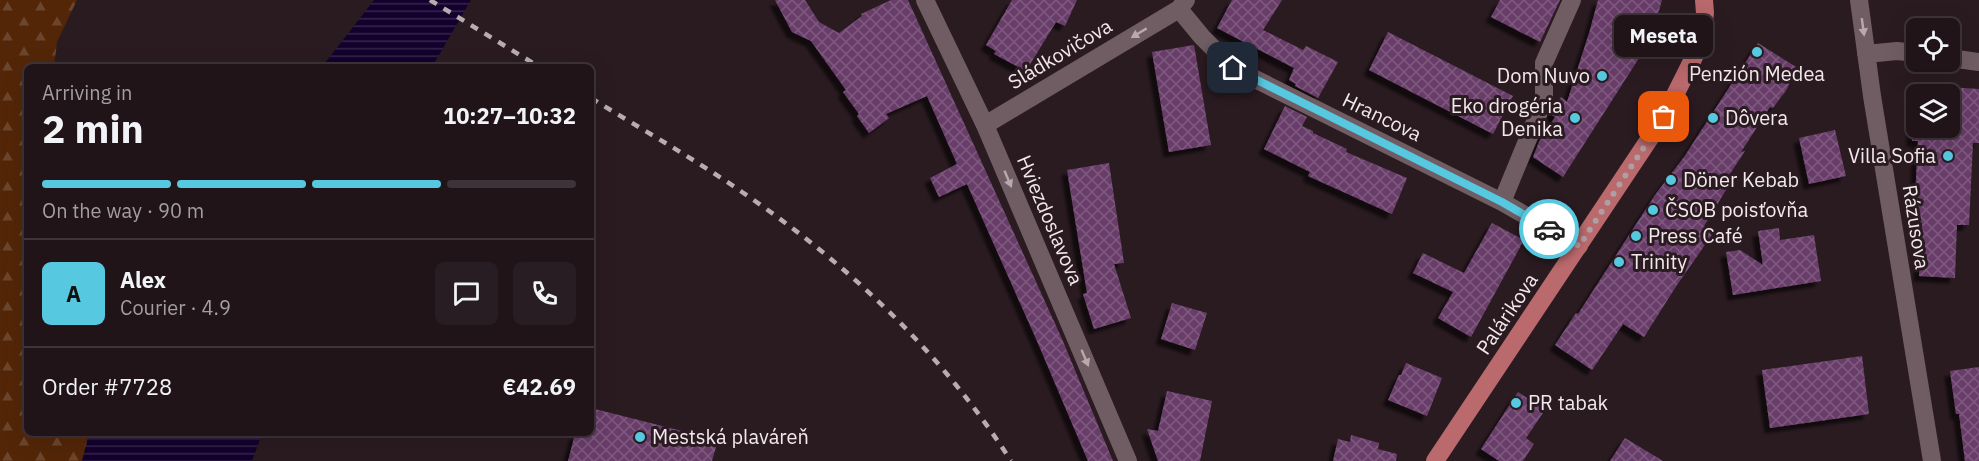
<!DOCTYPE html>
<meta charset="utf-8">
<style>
:root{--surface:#201419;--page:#281d22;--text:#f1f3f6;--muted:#a29ea2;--line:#3d3338;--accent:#56c9e0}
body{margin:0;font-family:"IBM Plex Sans",sans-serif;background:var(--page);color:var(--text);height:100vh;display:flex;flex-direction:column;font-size:22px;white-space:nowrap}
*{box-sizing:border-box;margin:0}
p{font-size:20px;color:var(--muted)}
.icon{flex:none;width:33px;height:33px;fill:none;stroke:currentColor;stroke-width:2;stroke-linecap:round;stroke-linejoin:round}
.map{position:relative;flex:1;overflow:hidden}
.side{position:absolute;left:24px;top:64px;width:570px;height:372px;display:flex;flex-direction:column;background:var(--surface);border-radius:9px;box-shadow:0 6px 24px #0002,0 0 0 2px var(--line)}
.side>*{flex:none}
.tools{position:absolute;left:1906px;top:18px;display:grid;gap:12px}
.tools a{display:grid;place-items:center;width:54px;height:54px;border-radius:9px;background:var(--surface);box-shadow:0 6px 24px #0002,0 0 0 2px var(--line);font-size:30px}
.pin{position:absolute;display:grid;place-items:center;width:51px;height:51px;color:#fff;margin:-26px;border-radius:12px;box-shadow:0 3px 9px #0006}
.courier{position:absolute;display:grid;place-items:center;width:60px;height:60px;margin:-30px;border:4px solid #56c9e0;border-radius:50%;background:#fff;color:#222;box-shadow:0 2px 8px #0007}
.bubble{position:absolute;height:42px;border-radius:9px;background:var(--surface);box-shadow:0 6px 24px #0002,0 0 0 2px var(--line);font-size:20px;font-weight:800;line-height:42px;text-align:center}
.headline em{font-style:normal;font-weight:800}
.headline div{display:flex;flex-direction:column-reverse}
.headline{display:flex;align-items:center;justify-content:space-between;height:102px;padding:0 18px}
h1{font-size:39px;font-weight:800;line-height:45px}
.bar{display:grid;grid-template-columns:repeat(4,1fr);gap:9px 6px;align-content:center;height:72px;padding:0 18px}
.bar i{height:8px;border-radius:4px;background:var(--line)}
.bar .active{background:var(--accent)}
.bar p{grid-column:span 4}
.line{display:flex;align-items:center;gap:15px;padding:0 18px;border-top:2px solid var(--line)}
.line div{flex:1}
.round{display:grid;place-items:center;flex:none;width:63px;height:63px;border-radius:9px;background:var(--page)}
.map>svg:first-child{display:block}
.forest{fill:url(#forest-firs)}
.water{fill:url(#water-rules)}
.building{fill:url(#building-cross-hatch);filter:url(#shadow)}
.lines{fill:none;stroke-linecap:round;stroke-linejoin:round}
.minor{stroke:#705d64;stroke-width:18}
.major{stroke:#ba696c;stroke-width:18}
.rail{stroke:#b8acb0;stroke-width:4.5;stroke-dasharray:8 8;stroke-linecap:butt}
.oneway{fill:#b8a9af}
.done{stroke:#ada0a5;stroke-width:6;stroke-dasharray:0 10.8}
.route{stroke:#56c9e0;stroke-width:8}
.poi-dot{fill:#56c9e0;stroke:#2a1b21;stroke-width:2}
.labels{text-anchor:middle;stroke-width:6;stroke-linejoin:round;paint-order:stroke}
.street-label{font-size:20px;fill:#f3e8ec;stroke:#2a1b21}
.poi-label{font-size:20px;fill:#f3e8ec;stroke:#2a1b21;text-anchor:start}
</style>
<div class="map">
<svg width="1979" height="461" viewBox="0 0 1979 461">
<defs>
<pattern id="forest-firs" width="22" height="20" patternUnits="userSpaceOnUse" patternTransform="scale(1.5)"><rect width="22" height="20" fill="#532608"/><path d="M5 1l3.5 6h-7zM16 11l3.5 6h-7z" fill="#6c462c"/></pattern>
<pattern id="water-rules" width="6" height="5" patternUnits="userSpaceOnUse" patternTransform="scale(1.5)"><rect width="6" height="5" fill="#13002d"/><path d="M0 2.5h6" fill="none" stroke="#36254c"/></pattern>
<pattern id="building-cross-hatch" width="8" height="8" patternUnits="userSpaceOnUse" patternTransform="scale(1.5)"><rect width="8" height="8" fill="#683e69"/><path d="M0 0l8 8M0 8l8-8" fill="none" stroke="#7e5a7f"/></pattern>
<filter id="shadow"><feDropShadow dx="-5.5" dy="5.5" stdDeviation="1.5" flood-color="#0009"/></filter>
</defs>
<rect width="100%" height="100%" fill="#2a1b21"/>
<path class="forest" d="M0 0H77L57 42 54 67 27 68V434H89L82 461H0Z"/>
<path class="water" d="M374 0H471L432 67H322Z
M89 434H262L252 461H82Z"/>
<path class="building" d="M775 0H805L819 22 839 33 862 16 861 14 891 0H908L1062 339 1113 461H1088L1037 341 967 184 939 197 930 178 957 164 927 96 886 114 889 118 869 133 857 116 859 114 843 92 846 90 811 41 792 32Z
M1012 0H1077L1065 26 1056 22 1026 71 994 54 996 51 986 45Z
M1232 0H1282L1263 30 1303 50 1306 46 1338 62 1318 98 1295 86 1296 84 1289 80 1294 68 1217 28Z
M1500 0H1560L1540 42 1491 17Z
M1598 0H1662L1654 28 1641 55 1563 177 1533 157 1539 142 1555 117 1550 114 1552 111 1561 97 1567 102 1590 30Z
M1388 32 1513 96 1493 134 1369 70Z
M1758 43 1796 67 1787 89 1773 108 1770 107 1741 152 1745 151 1724 183 1729 185 1704 226 1714 232 1677 285 1644 337 1623 324 1592 370 1555 345 1576 313 1578 314 1655 195 1684 157Z
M1194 45 1211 145 1169 152 1152 52Z
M1931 86 1979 89V143H1973L1969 225H1957L1955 278 1919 276 1922 223H1919L1920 217H1914L1918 141H1912L1913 108 1917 104V128H1950V94H1928L1931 92Z
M1285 106 1307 117 1302 126 1313 131V133L1347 149 1346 152 1407 178 1392 214 1308 176 1310 172 1264 149Z
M1835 130 1846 176 1809 184 1799 138Z
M1109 163 1124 263 1114 264 1131 318 1094 329 1083 294 1087 293 1067 170Z
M1492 223 1524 240 1471 337 1438 318 1453 292 1413 273 1423 253 1464 273Z
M1779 228 1780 240 1814 235 1821 281 1733 295 1726 252 1740 250 1763 265 1758 231Z
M1172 303 1207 313 1195 350 1161 339Z
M1862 356 1869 414 1770 428 1762 370Z
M1406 363 1442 378 1427 416 1388 400 1399 375H1401Z
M1979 367V461H1965L1959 414H1956L1950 371Z
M1167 391 1212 401 1200 461H1158L1147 429 1158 431Z
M1518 392 1545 410 1526 438 1534 444 1523 461H1499L1481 449Z
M591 408 718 440 712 461H568L575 434H591Z
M1351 435 1379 443 1378 449 1397 454 1396 461H1333L1338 439 1350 442Z
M1625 438 1663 461H1610Z"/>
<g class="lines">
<path class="minor" d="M925 0 985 125 1128 461
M1859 0 1872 96 1932 461
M1179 9 1202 37 1233 68 1502 202 1579 246
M1866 54 1897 51 1917 53
M1950 58 1979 62
M985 125 1179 9 1186 0
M1502 202 1544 100V63L1572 0"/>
<path class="major" d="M1435 461 1664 117 1701 43 1705 13 1704 0"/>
<path class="rail" d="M430 0 541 68
M591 98C641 129 693 158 742 192 848 264 942 353 1011 461"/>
</g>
<defs><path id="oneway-solid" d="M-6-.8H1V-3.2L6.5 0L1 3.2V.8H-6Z" transform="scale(1.5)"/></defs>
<g class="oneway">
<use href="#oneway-solid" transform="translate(1863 27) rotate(82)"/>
<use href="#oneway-solid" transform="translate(1139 33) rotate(149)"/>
<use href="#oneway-solid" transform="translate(1008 179) rotate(67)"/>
<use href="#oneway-solid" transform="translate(1085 358) rotate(67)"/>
</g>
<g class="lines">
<path class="done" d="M1549 229 1579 246 1664 117"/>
<path class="route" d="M1233 68 1502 202 1549 229"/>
</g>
<g class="poi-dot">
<circle cx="1757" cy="52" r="6"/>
<circle cx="1602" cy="76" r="6"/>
<circle cx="1575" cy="118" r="6"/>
<circle cx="1713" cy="118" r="6"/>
<circle cx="1948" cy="156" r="6"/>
<circle cx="1671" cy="180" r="6"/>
<circle cx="1653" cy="210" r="6"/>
<circle cx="1636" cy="236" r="6"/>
<circle cx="1619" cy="262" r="6"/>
<circle cx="1516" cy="403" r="6"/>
<circle cx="640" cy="437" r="6"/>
</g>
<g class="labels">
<g class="street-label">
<text transform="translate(1060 54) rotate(-31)" y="7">Sládkovičova</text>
<text transform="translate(1382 117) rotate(26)" y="7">Hrancova</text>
<text transform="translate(1050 220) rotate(67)" y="7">Hviezdoslavova</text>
<text transform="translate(1916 227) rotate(81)" y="7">Rázusova</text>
<text transform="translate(1507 314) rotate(-56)" y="7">Palárikova</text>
</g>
<g class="poi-label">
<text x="1757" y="81" text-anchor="middle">Penzión Medea</text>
<text x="1590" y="83" text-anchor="end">Dom Nuvo</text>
<text x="1563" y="113" text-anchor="end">Eko drogéria<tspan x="1563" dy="23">Denika</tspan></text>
<text x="1725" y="125">Dôvera</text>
<text x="1936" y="163" text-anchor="end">Villa Sofia</text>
<text x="1683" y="187">Döner Kebab</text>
<text x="1665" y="217">ČSOB poisťovňa</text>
<text x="1648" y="243">Press Café</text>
<text x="1631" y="269">Trinity</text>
<text x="1528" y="410">PR tabak</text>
<text x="652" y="444">Mestská plaváreň</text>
</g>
</g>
</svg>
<div class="tools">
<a><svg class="icon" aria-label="locate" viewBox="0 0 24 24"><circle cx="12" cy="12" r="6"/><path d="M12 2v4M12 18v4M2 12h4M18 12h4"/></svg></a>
<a><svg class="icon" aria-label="layers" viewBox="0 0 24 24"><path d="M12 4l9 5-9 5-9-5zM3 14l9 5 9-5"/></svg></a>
</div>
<div class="pin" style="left:1664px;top:117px;background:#ea580c"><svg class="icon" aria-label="bag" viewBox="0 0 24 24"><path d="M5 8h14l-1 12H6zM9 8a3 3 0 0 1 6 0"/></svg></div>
<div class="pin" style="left:1233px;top:68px;background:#1f2937"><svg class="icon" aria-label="home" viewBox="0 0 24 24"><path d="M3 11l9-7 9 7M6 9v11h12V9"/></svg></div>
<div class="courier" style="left:1549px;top:229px"><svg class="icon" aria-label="car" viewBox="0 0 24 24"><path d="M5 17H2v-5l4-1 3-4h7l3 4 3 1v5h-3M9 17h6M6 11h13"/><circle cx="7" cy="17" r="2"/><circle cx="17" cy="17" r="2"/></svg></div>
<div class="bubble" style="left:1614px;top:15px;width:99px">Meseta</div>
<section class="side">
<div class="headline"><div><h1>2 min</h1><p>Arriving in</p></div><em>10:27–10:32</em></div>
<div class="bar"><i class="active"></i><i class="active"></i><i class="active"></i><i></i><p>On the way · 90 m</p></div>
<div class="line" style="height:108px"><b class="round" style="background:var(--accent);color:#111">A</b><div><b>Alex</b><p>Courier · 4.9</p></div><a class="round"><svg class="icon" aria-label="chat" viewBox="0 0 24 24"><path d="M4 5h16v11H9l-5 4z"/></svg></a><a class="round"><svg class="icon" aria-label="phone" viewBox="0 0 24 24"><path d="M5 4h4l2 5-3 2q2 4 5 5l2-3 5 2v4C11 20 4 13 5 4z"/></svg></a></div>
<div class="line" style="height:78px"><div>Order #7728</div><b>€42.69</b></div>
</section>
</div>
